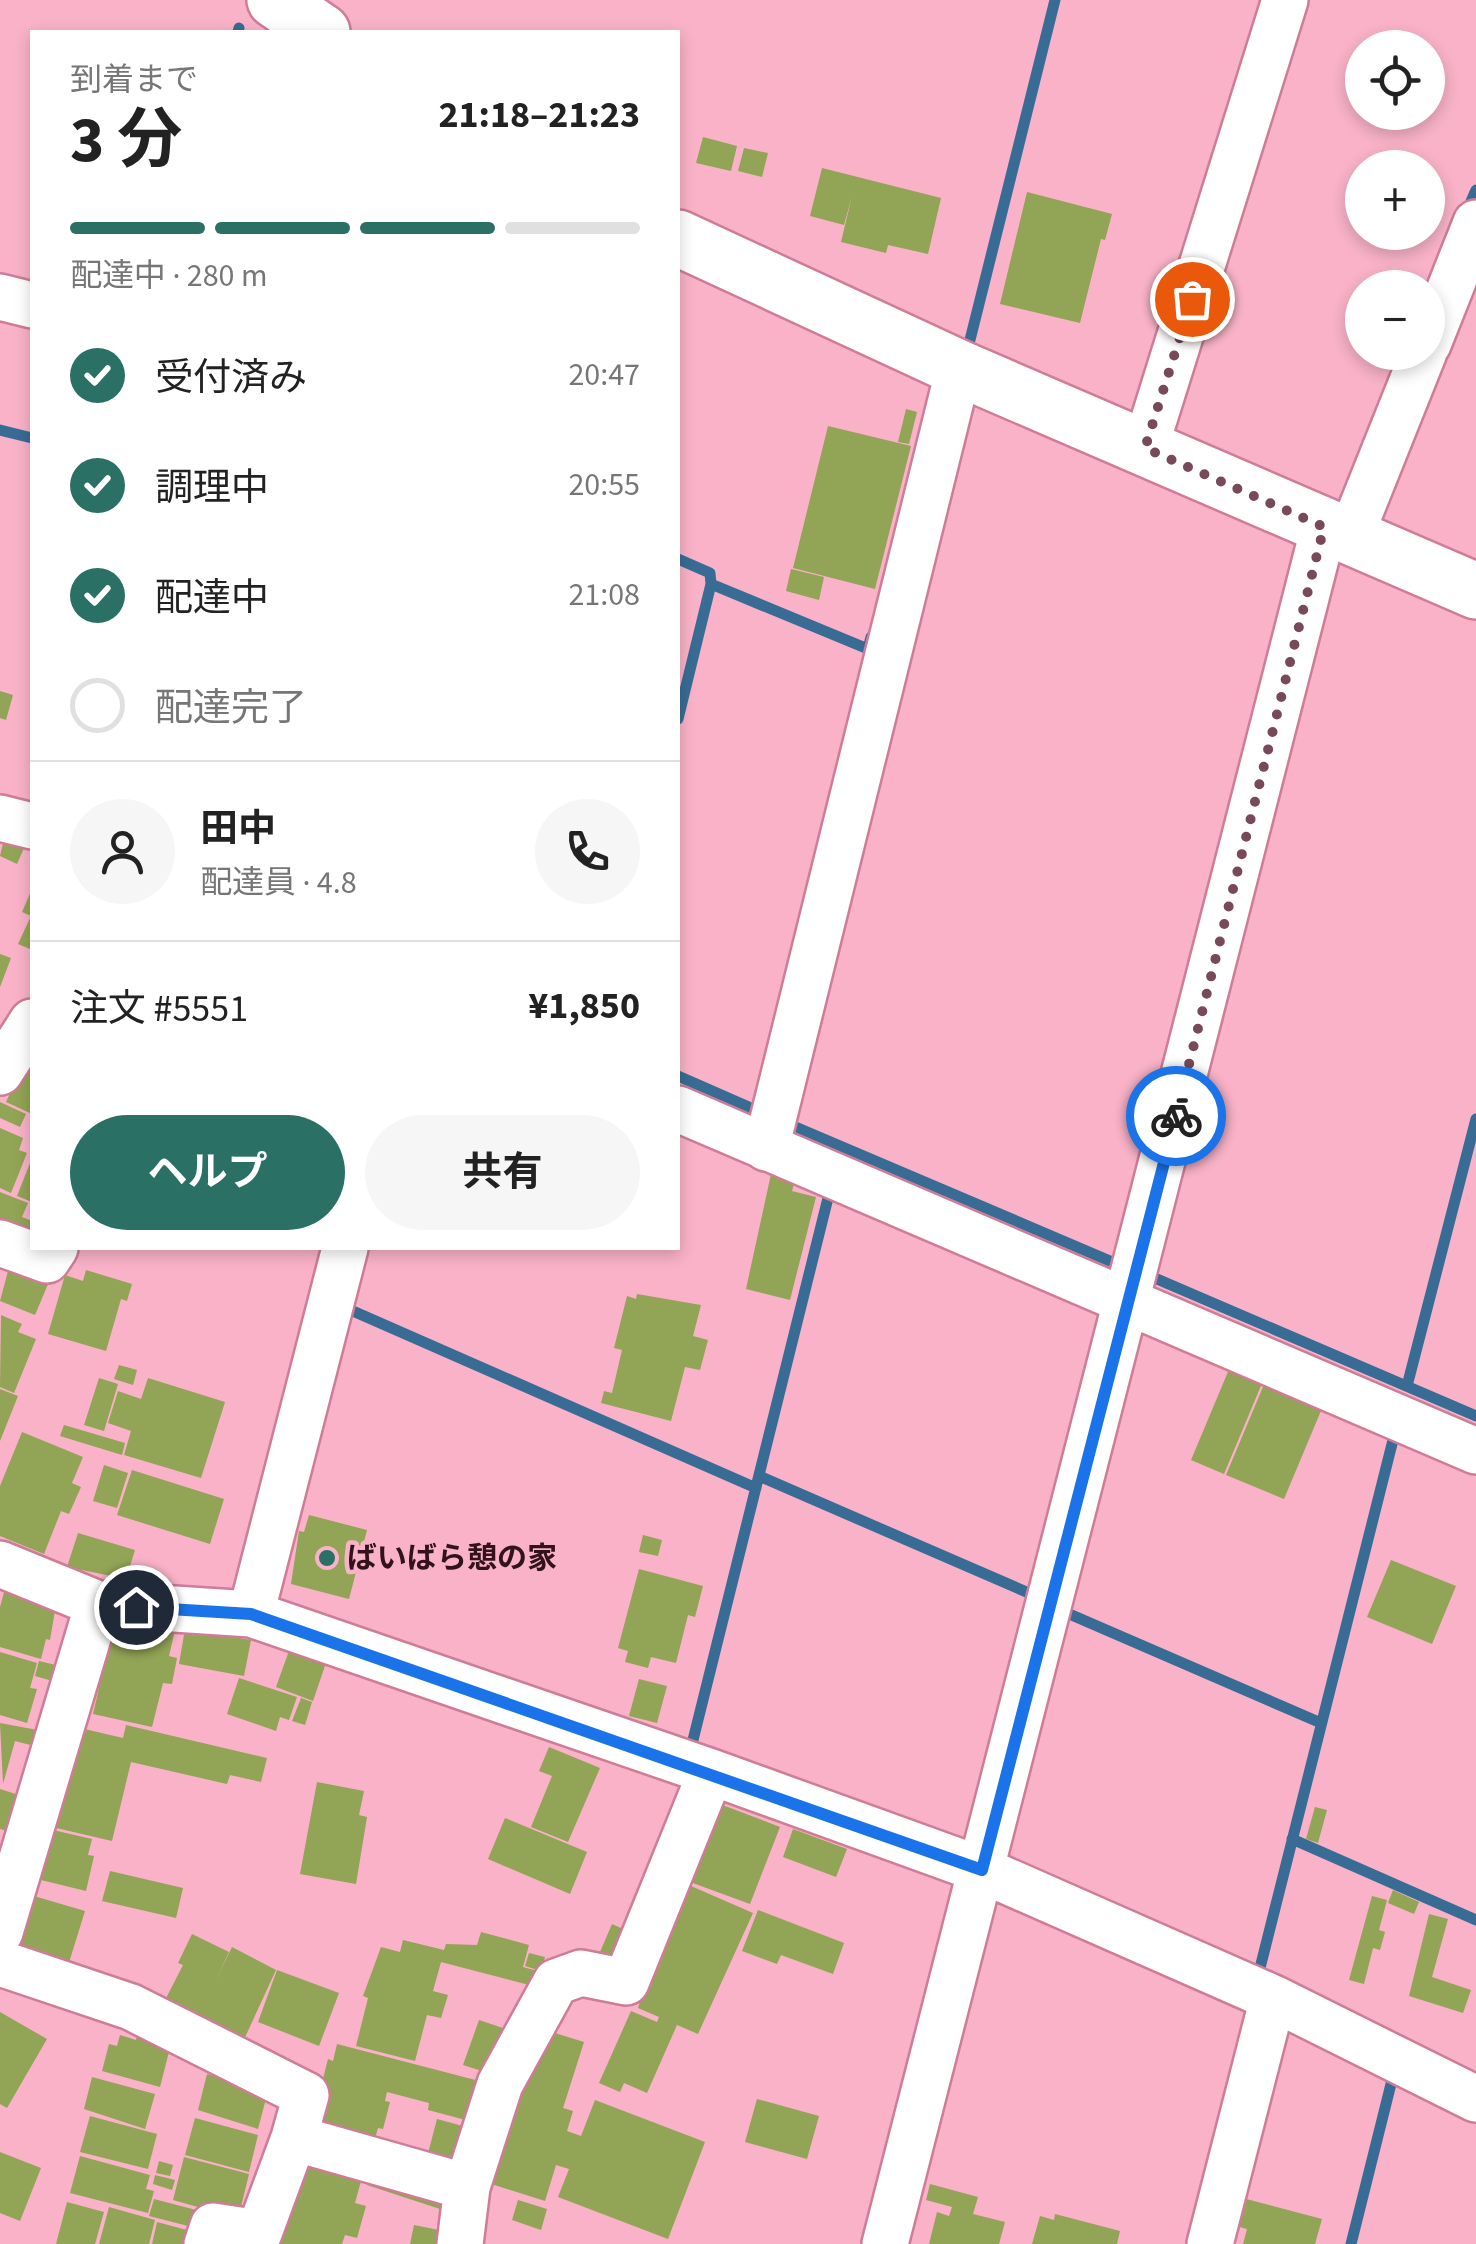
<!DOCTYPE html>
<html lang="ja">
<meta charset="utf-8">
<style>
:root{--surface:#fff;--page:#f6f6f6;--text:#222;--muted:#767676;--line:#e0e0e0;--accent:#2a7064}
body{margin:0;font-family:"Source Sans 3","Noto Sans JP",sans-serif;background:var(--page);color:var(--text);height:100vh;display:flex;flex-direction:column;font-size:38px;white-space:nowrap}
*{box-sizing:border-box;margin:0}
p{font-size:32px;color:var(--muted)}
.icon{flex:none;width:55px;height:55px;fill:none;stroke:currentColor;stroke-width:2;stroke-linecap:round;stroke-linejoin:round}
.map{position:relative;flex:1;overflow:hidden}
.panel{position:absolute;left:30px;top:30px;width:650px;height:1220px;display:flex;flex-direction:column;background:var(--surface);border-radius:0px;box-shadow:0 5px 15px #0003}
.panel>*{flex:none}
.buttons{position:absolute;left:1345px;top:30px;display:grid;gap:20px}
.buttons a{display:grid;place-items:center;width:100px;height:100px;border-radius:50%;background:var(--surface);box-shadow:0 5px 15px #0003;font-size:50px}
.pin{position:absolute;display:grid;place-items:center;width:85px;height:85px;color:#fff;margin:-42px;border:5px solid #fff;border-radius:50%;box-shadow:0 2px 10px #0007}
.courier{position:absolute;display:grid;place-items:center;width:100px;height:100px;margin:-50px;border:8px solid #1a73e8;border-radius:50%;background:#fff;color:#222;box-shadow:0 2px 12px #0007}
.summary em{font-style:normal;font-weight:700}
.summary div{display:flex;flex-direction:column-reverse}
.summary{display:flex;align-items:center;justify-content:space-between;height:170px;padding:0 40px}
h1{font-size:65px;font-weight:700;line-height:75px}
.bar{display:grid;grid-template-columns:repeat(4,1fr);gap:15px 10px;align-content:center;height:120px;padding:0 40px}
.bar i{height:12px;border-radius:8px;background:var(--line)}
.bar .active{background:var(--accent)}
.bar p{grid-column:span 4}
.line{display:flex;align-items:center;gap:25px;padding:0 40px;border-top:2px solid var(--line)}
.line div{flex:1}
.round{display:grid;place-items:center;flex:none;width:105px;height:105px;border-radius:52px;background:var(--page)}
ol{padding:0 40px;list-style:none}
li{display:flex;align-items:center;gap:30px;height:110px}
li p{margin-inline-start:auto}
li .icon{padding:10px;border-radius:50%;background:var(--accent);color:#fff;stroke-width:4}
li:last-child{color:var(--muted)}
li i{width:55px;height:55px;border:5px solid var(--line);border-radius:50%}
.cta{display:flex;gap:20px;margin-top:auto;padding:20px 40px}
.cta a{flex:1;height:115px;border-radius:60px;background:var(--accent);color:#fff;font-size:40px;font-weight:700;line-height:115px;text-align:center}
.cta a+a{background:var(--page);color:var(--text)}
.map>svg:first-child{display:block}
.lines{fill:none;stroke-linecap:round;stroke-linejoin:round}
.stream{stroke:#386c95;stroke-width:11}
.building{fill:#92a455}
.minor-casing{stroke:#cf7c96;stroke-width:50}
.tertiary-casing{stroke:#cf7c96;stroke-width:60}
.minor{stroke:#fff;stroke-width:45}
.tertiary{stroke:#fff;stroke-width:55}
.done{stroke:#784a58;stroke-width:10;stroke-dasharray:0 18}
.route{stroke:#1a73e8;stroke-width:12}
.poi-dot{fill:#2a7064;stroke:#f9b2c7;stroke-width:4}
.labels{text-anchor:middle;stroke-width:9;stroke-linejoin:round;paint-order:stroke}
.poi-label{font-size:30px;font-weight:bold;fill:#32121d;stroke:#f9b2c7;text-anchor:start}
</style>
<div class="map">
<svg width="1476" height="2244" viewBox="0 0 1476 2244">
<rect width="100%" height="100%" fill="#f9b2c7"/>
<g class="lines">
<path class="stream" d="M238 32 239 28
M1466 213 1476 190
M970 340 1055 0
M0 430 32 438
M678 559 710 573 711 584
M678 719 711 584 868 649 871 637
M678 1076 762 1113
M786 1123 1117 1264
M1157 1279 1476 1416
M346 1308 756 1488
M1407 1386 1476 1119
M759 1476 1031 1594
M1067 1613 1321 1723
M693 1740 829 1194
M1292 1839 1476 1920
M1260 1968 1393 1440
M1351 2244 1391 2084"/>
</g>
<path class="building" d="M703 137 737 146 731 171 696 163Z
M744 148 768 153 762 177 738 171Z
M822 168 941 198 928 254 888 245 886 253 841 242 852 196 844 225 810 216Z
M1027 192 1112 214 1105 240 1101 239 1080 323 1000 304Z
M906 409 917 412 909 444 898 442Z
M828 426 911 446 875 589 793 568Z
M791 569 824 577 819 600 786 591Z
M0 691 13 695 6 720 0 718Z
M4 839 24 848 17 864 0 856Z
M32 889V950L18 944 31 916 22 912Z
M0 954 11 958 0 987Z
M32 1044V1114L6 1102Z
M0 1102 26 1114 20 1127 0 1118Z
M0 1128 23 1138 19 1150 27 1153 11 1193 0 1188Z
M32 1158V1202L17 1196Z
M771 1174 795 1180 792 1191 816 1197 790 1300 746 1289Z
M0 1192 28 1203 22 1217 32 1221 24 1243 0 1233Z
M11 1260 51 1277 35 1315 0 1301Z
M86 1270 132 1284 127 1301 121 1299 106 1351 48 1334 65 1275 83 1281Z
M637 1294 701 1305 693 1336 708 1340 700 1370 685 1367 671 1421 601 1403 604 1391 612 1393 622 1350 614 1348 627 1296 636 1299Z
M1 1315 22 1324 18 1332 36 1339 14 1393 0 1387Z
M119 1365 137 1370 133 1385 114 1379Z
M1230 1367 1263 1381 1224 1474 1191 1460Z
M99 1378 118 1384 104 1431 84 1425Z
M148 1378 225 1402 201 1478 124 1455 131 1431 108 1423 118 1391 141 1399Z
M1265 1382 1323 1406 1284 1499 1226 1475Z
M0 1389 18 1396 0 1441Z
M64 1425 125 1443 122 1455 60 1436Z
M22 1432 83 1457 72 1483 81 1487 69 1514 61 1511 44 1554 0 1536V1486Z
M104 1465 128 1473 117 1508 93 1501Z
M132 1470 224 1499 210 1544 117 1515Z
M309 1515 367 1530 349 1599 291 1584 299 1531 304 1532Z
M78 1533 135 1550 126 1579 67 1567Z
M643 1535 662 1540 658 1556 639 1552Z
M1391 1560 1456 1586 1432 1644 1367 1617Z
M639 1569 703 1586 695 1617 688 1615 676 1663 651 1657 648 1668 625 1662 628 1651 618 1648Z
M6 1585 57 1599 50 1640 46 1639 41 1659 0 1647V1607Z
M132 1620 175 1630 169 1656 177 1658 172 1684 163 1683 152 1727 93 1714 99 1688 92 1686 114 1625 130 1629Z
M185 1629 251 1640 244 1676 179 1664Z
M290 1648 327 1660 313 1701 276 1687Z
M0 1652 37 1663 30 1688 37 1689 27 1723 0 1715Z
M39 1661 60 1666 56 1682 35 1676Z
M239 1678 297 1697 289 1720 280 1717 276 1731 227 1714Z
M639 1679 667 1686 657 1723 629 1716Z
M301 1698 312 1702 305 1725 292 1721Z
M0 1723 43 1731 38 1747 15 1741 3 1784Z
M126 1725 267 1758 261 1782 230 1775 227 1784 131 1762 112 1841 52 1827 76 1727 123 1738Z
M549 1747 600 1768 568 1842 531 1827 552 1776 539 1771Z
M317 1782 364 1791 359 1815 367 1817 356 1884 300 1874Z
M0 1789 22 1796 11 1832 0 1829Z
M720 1804 780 1827 750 1904 690 1882Z
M1315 1807 1327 1810 1318 1843 1306 1839Z
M505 1818 587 1852 570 1894 488 1859Z
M793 1829 847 1849 836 1877 783 1857Z
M53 1830 92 1839 88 1855 94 1856 86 1891 41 1880Z
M110 1871 183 1888 176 1918 102 1901Z
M691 1886 753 1913 698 2034 677 2025 647 2093 624 2083 620 2092 599 2083 631 2011 657 2022 659 2017 638 2008 662 1933 669 1936Z
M1393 1890 1419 1902 1414 1914 1388 1903Z
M34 1896 85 1911 67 1969 8 1957Z
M1372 1896 1387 1900 1379 1930 1385 1932 1380 1950 1373 1948 1364 1984 1349 1980Z
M758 1910 844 1943 833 1974 781 1955 777 1964 742 1951Z
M1429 1914 1448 1919 1432 1977 1471 1990 1463 2013 1409 1996Z
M612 1924 632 1933 617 1967 597 1959Z
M481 1932 529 1945 523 1967 541 1972 537 1987 441 1962 433 1991 448 1995 441 2018 427 2015 415 2061 356 2046 368 1998 363 1996 381 1947 400 1952 403 1940 444 1950 446 1944 477 1945Z
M192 1934 229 1952 215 1982 232 1947 276 1970 241 2046 162 2006 183 1965 178 1963Z
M529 1953 545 1957 541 1971 525 1966Z
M277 1970 339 1993 319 2046 258 2022Z
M0 2012 47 2039 7 2108 0 2104Z
M479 2020 503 2028 488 2073 463 2065Z
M542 2029 584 2042 563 2108 573 2111 567 2131 581 2136 595 2100 705 2142 668 2239 558 2197 569 2169 556 2165 545 2201 485 2182 514 2092 522 2095Z
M120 2035 136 2040 137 2035 171 2044 160 2087 102 2071 109 2044 117 2046Z
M337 2044 487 2083 477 2123 428 2110 429 2103 387 2092 385 2101 390 2102 383 2129 378 2128 372 2149 309 2133 328 2059 333 2061Z
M207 2074 268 2091 258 2129 198 2110Z
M92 2077 155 2094 145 2129 84 2109Z
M757 2099 819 2116 807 2159 745 2142Z
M90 2116 157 2134 148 2169 80 2152Z
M195 2118 258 2135 249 2172 185 2155Z
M437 2119 470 2128 458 2173 425 2165Z
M0 2152 41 2168 20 2221 0 2213Z
M80 2156 150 2175 146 2189 154 2191 148 2213 70 2193Z
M184 2157 249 2174 240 2211 207 2202 205 2209 173 2200Z
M159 2161 173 2165 170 2176 156 2173Z
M303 2165 361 2181 355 2203 366 2206 357 2238 345 2235 342 2244H275Z
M372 2170 451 2191 446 2211 367 2185Z
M155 2175 175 2180 172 2190 153 2184Z
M930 2184 978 2197 973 2214 1005 2222 999 2244H929L937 2212 949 2216 952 2207 926 2200Z
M1235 2196 1322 2219 1315 2244H1243L1247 2229 1228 2224Z
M154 2199 200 2211 196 2228 149 2216Z
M518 2200 547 2209 541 2230 512 2220Z
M67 2202 104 2212 95 2244H56Z
M109 2207 155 2220 149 2244H99Z
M1055 2214 1120 2231 1117 2244H1032L1040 2216 1054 2220Z
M157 2222 198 2233 196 2244H152Z
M414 2225 449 2232 447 2244H410Z"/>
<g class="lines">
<g class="minor-casing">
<path id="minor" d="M0 297 32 305
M1428 344 1476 223
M1145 448 1285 0
M1350 537 1424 352
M0 818 32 826
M0 1072 32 1022
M678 1109 1476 1451
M766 1148 959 368
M0 1243 47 1260 55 1248
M0 1564 98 1604 251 1614 711 1772 982 1870 1273 1998 1476 2099
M251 1614 345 1248
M0 1932 98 1604
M0 1963 131 2007 306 2095 294 2138 467 2187
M207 2244 213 2226 259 2233 294 2138
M460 2244 467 2187 500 2084 556 1982 581 1973 626 1982 711 1772
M885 2244 1324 527
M1210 2244 1273 1998"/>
</g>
<g class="tertiary-casing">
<path id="tertiary" d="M275 0 322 32
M678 238 959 368 1476 591"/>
</g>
<use href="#minor" class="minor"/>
<use href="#tertiary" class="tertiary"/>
</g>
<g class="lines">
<path class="done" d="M1176 1116 1324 527 1145 448 1192 299"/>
<path class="route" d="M136 1607 251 1614 982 1870 1176 1116"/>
</g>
<circle class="poi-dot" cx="327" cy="1558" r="10"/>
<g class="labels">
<g class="poi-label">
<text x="347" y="1568">ばいばら憩の家</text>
</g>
</g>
</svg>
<div class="buttons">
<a><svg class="icon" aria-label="locate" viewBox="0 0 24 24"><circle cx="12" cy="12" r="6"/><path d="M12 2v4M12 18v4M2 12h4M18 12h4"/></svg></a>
<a>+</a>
<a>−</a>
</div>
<div class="pin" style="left:1192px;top:299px;background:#ea580c"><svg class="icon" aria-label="bag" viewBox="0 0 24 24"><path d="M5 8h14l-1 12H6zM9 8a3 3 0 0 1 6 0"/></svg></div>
<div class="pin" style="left:136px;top:1607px;background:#1f2937"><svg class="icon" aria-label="home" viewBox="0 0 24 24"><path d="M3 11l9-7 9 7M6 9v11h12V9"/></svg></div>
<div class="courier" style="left:1176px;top:1116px"><svg class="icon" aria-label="bike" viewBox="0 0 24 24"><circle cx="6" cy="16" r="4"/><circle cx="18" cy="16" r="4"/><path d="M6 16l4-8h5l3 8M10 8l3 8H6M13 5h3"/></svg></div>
<section class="panel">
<div class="summary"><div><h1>3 分</h1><p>到着まで</p></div><em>21:18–21:23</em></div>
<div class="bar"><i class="active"></i><i class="active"></i><i class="active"></i><i></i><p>配達中 · 280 m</p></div>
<ol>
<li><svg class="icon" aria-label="check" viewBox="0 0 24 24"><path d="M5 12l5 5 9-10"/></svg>受付済み<p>20:47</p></li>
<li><svg class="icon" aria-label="check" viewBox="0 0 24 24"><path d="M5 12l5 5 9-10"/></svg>調理中<p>20:55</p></li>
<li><svg class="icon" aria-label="check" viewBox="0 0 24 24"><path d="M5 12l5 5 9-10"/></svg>配達中<p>21:08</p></li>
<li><i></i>配達完了</li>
</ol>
<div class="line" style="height:180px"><a class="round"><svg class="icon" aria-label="person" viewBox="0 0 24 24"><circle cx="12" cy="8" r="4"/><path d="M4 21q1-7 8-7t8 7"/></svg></a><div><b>田中</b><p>配達員 · 4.8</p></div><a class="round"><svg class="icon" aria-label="phone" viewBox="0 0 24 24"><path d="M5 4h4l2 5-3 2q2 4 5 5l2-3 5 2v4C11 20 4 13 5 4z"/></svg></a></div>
<div class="line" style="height:130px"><div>注文 #5551</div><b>¥1,850</b></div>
<div class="cta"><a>ヘルプ</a><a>共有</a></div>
</section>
</div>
